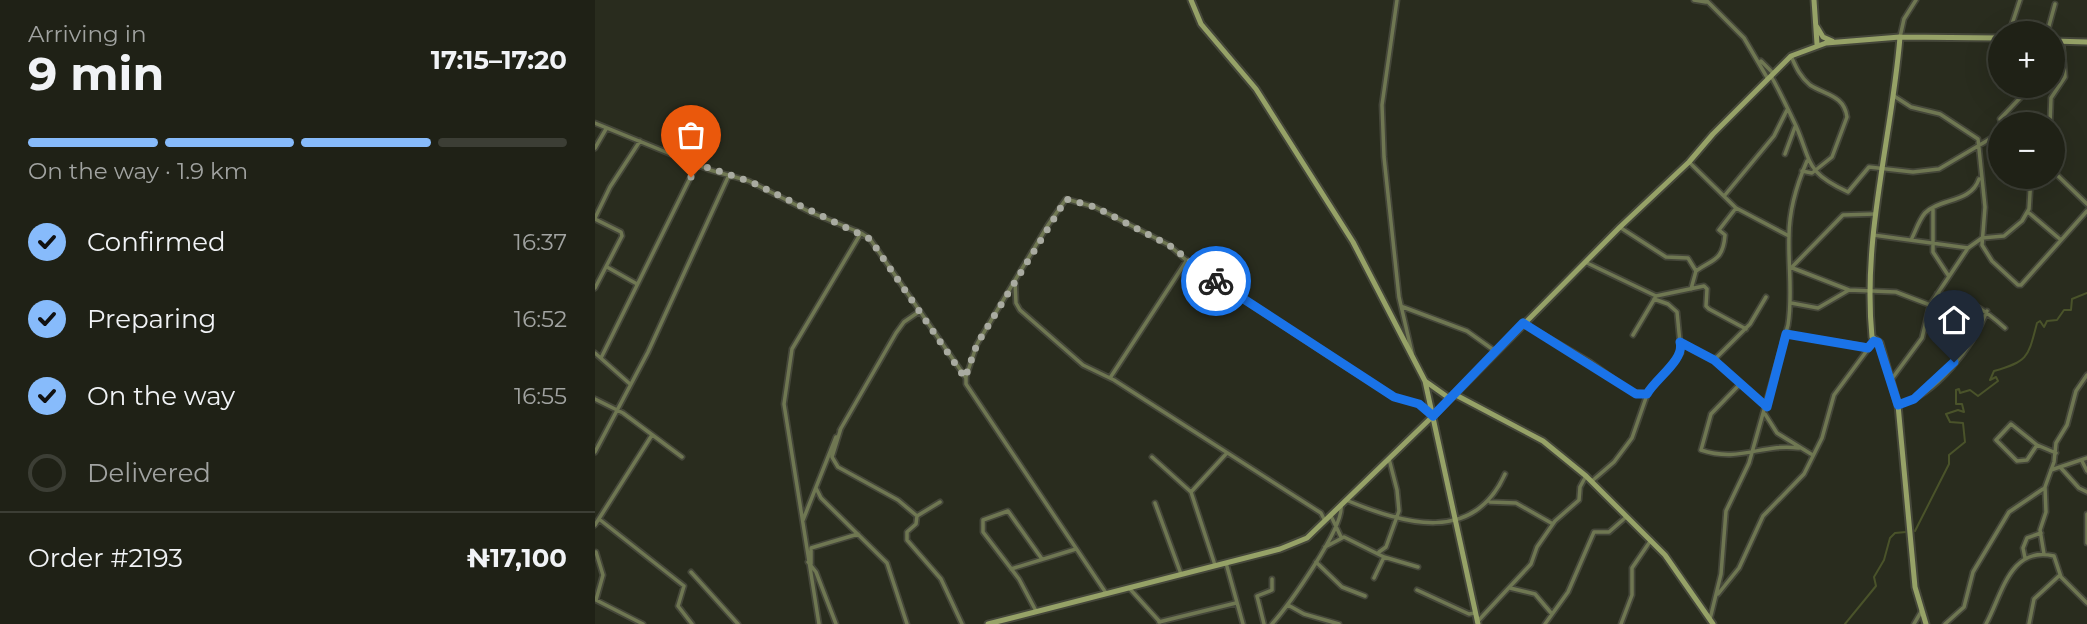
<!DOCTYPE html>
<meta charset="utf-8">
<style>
:root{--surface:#1f2116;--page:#2c2e23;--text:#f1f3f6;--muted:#a1a3a1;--line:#3c3e35;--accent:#87bbfb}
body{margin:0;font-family:Montserrat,sans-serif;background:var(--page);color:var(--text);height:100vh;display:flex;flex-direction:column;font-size:26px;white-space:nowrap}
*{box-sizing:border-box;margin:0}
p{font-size:23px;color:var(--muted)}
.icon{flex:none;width:38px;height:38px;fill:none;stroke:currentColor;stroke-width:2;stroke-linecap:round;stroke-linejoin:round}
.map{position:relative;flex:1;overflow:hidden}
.drawer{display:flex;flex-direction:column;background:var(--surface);width:595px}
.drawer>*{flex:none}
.fabs{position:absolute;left:1393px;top:21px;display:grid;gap:14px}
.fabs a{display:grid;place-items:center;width:77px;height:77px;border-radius:50%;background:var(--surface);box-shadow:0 7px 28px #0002,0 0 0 2px var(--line);font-size:35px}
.pin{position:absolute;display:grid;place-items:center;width:60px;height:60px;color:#fff;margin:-72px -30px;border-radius:50% 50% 50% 0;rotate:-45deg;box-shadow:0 0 7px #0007}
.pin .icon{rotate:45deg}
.courier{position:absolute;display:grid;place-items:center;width:70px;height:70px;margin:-35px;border:5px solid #1a73e8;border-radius:50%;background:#fff;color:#222;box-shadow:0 2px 9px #0007}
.overview em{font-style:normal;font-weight:700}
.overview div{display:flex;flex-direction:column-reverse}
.overview{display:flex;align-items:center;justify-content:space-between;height:119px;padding:0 28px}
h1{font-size:46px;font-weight:700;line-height:52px}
.bar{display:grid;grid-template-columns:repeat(4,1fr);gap:10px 7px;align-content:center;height:84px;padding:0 28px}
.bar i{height:9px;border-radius:5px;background:var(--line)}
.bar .selected{background:var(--accent)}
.bar p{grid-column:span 4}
.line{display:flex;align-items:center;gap:18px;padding:0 28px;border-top:2px solid var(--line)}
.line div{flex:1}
ol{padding:0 28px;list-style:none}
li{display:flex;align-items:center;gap:21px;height:77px}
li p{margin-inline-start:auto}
li .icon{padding:7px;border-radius:50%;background:var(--accent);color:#111;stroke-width:4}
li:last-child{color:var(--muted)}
li i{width:38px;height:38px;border:4px solid var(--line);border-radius:50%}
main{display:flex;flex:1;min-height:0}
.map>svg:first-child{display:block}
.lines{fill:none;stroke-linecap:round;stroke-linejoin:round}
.stream{stroke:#4a532a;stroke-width:2}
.street-casing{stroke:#45473a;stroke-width:7}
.secondary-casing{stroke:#45473a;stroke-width:9}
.street{stroke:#6f7752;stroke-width:3.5}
.secondary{stroke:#96a267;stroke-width:5}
.done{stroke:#a9aba1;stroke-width:7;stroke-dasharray:0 12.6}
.route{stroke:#1a73e8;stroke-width:9}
</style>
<main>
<section class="drawer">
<div class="overview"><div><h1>9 min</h1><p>Arriving in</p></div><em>17:15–17:20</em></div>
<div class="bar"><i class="selected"></i><i class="selected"></i><i class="selected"></i><i></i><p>On the way · 1.9 km</p></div>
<ol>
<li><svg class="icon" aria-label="check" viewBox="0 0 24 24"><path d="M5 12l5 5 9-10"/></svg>Confirmed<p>16:37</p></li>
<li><svg class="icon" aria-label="check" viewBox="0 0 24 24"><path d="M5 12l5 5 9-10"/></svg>Preparing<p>16:52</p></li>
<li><svg class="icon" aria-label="check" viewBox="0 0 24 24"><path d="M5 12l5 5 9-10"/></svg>On the way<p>16:55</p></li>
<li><i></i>Delivered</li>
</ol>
<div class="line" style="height:91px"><div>Order #2193</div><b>₦17,100</b></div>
</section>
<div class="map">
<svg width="1492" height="624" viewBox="0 0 1492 624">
<rect width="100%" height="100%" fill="#292c1e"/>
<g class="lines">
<path class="stream" d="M1320 531 1354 464V455L1370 442 1368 423 1355 422 1351 414 1363 410 1369 412 1367 404H1361V390L1364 389 1365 393 1375 390 1383 396 1403 381 1401 377 1395 380 1399 371C1434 361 1433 357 1442 323L1445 321 1449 327 1452 321 1462 320 1469 310H1476L1477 299 1492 293
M1250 624 1281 586 1279 577 1289 560 1295 538 1300 533 1311 532"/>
<g class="street-casing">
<path id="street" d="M802 0 787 105 789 157 804 297 817 353
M1099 0 1111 2
M1111 0 1149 38 1173 79
M1414 33 1425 0
M1452 33 1460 4
M1305 37 1309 19 1321 0
M1196 56C1201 67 1205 77 1215 85 1230 95 1249 95 1252 117L1237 157 1217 173 1207 171
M1166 61 1178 73
M1176 76C1185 92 1193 109 1201 126 1217 163 1210 172 1253 192L1274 167 1318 172 1344 169 1405 133
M1299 96 1316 107 1345 114 1383 139 1390 207 1387 245 1397 261 1423 285H1426L1492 211
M0 123 115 170 154 181 215 212 266 233 275 239 371 378V384L511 593
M1407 124 1405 119 1427 96 1433 86
M1455 124 1456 98 1470 77 1467 41
M0 148 11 129
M1190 154 1200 127
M1094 162 1141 208 1194 236
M1458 171 1492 204
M1130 195 1179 136 1192 110
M1338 208V252L1353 275
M1433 212 1466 240
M0 218 15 187 45 141
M0 219 26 232 27 236 0 288
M1026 228 1071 257 1093 258 1101 271 1096 289
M1278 235 1373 248
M1317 238C1321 230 1324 220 1330 213 1345 198 1376 203 1384 179
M990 262 1061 296 1109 286 1112 289 1111 306 1114 309 1151 329
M1198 266 1248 215 1280 214
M12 267 42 284
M1195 267 1254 290 1301 292 1335 305
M1101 271C1118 259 1128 261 1130 235L1124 230 1141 208
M420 281 421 303 425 310 488 365 519 380 726 513 729 519
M1342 294C1371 297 1389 309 1410 328
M1196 303 1223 308 1254 290
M808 307 872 331 900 351
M928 323 995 362 1037 392 1052 394
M1191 334 1273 347
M1038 335 1060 298
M1087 343 1119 360 1172 407
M0 353 35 384
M6 358 102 164
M1119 360 1155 324 1171 297
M371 377 382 344 453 225 471 199 500 207 574 245 600 268 742 361 799 397 824 404 836 415
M515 378 592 260
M1296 380 1327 338 1335 305 1373 248 1387 238 1409 236 1427 221 1434 209 1436 177
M1145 384 1116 414 1106 450C1145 463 1167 443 1204 448
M0 399 28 413 87 457
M1303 405C1342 395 1378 346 1392 311
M1170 414 1182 433 1216 454
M246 428 237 457 243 467 303 500 322 516 321 524 312 532V540L346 579 367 624
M245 430 301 333 309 322 325 311
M1442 445 1432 460 1422 461 1401 440 1416 424 1442 445 1461 453
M0 452 53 352 134 175
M557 457 596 492
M1487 461 1492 471
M1466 468 1484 488 1492 492
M1456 470 1492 458
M997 481 1019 462 1037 438 1053 392 1086 353 1082 312 1073 304 1059 299
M221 488 226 498 292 563 312 624
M751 500C809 524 878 545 910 474
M895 502 921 503 958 524
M560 503 586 574
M1492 514V543
M322 516 345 502
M736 516 746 537
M4 519 89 586 83 606 97 624
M208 520 241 437
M0 525 57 435
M730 547 749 537 789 557 823 567
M1 552 8 575 1 600 48 624
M784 552 791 547 804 511 802 490 794 459
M1449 554 1445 530 1451 512 1450 487 1459 462 1461 443 1472 425 1481 391 1492 375
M1430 558 1428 548 1432 538 1446 533
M213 562 221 572 241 624
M721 562 747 587 770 596
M631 563 648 624
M216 564V548L263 534
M620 565 596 492 631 454
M416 569 481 549
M96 572 143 624
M779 578 789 557
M915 588 940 594 957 614
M535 589 565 622
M822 590 874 614 880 613
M1123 594 1144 568 1168 516 1209 474 1227 438 1239 395 1279 341
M693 605 709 614 744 624
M441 611 424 579 388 532V520L413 511 447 559
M1115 619 1126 574 1131 511 1154 463 1193 325C1198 295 1193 267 1194 236 1194 211 1202 184 1212 161
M883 621 936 564 942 547 960 521 984 500 985 487 991 476
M564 622 641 603
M224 624 189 404 197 349 266 233
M669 624 662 596 677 590V579
M677 624C693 606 749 528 746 506
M950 624 973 592 999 532H1014L1030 518
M1026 624 1037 595V568L1056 540
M1319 624 1326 612
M1350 624 1369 607 1378 572 1414 512 1448 489
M1391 624C1407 595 1415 545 1459 556L1466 577 1492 603
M1434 624 1439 599 1465 575"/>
</g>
<g class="secondary-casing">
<path id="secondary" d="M596 0 606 24 661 89 758 242 830 381 883 624
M1219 0 1222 44
M1222 27 1228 37 1237 41
M1305 37C1297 137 1267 236 1277 337L1285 343 1303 405 1320 587 1331 624
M1458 41 1492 42
M830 381 854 398
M859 394 948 441 991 476 1070 555 1118 624
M393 624 685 549 712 538 838 416 1025 227 1094 162 1118 134 1196 56 1231 43 1305 37 1405 38"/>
</g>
<use href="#street" class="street"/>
<use href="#secondary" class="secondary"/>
</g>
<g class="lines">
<path class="done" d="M96 177 102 164 154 181 275 239 370 378 382 344 471 199 500 207 574 245 621 281"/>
<path class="route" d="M621 281 799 397 824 404 838 416 928 323 1041 394H1052C1061 378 1090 360 1085 342L1119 360 1172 407 1191 334 1273 348 1279 341 1283 342 1303 405 1319 399 1359 362"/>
</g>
</svg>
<div class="fabs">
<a>+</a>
<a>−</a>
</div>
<div class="pin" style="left:96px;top:177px;background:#ea580c"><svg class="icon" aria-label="bag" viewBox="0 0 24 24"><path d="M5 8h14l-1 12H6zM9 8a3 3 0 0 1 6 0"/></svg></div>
<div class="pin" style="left:1359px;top:362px;background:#1f2937"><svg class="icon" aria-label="home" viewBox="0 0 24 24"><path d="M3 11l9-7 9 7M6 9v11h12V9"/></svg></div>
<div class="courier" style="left:621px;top:281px"><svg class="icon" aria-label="bike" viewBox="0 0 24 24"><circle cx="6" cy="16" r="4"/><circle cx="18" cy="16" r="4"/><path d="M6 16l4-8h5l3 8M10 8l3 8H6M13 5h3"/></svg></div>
</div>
</main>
